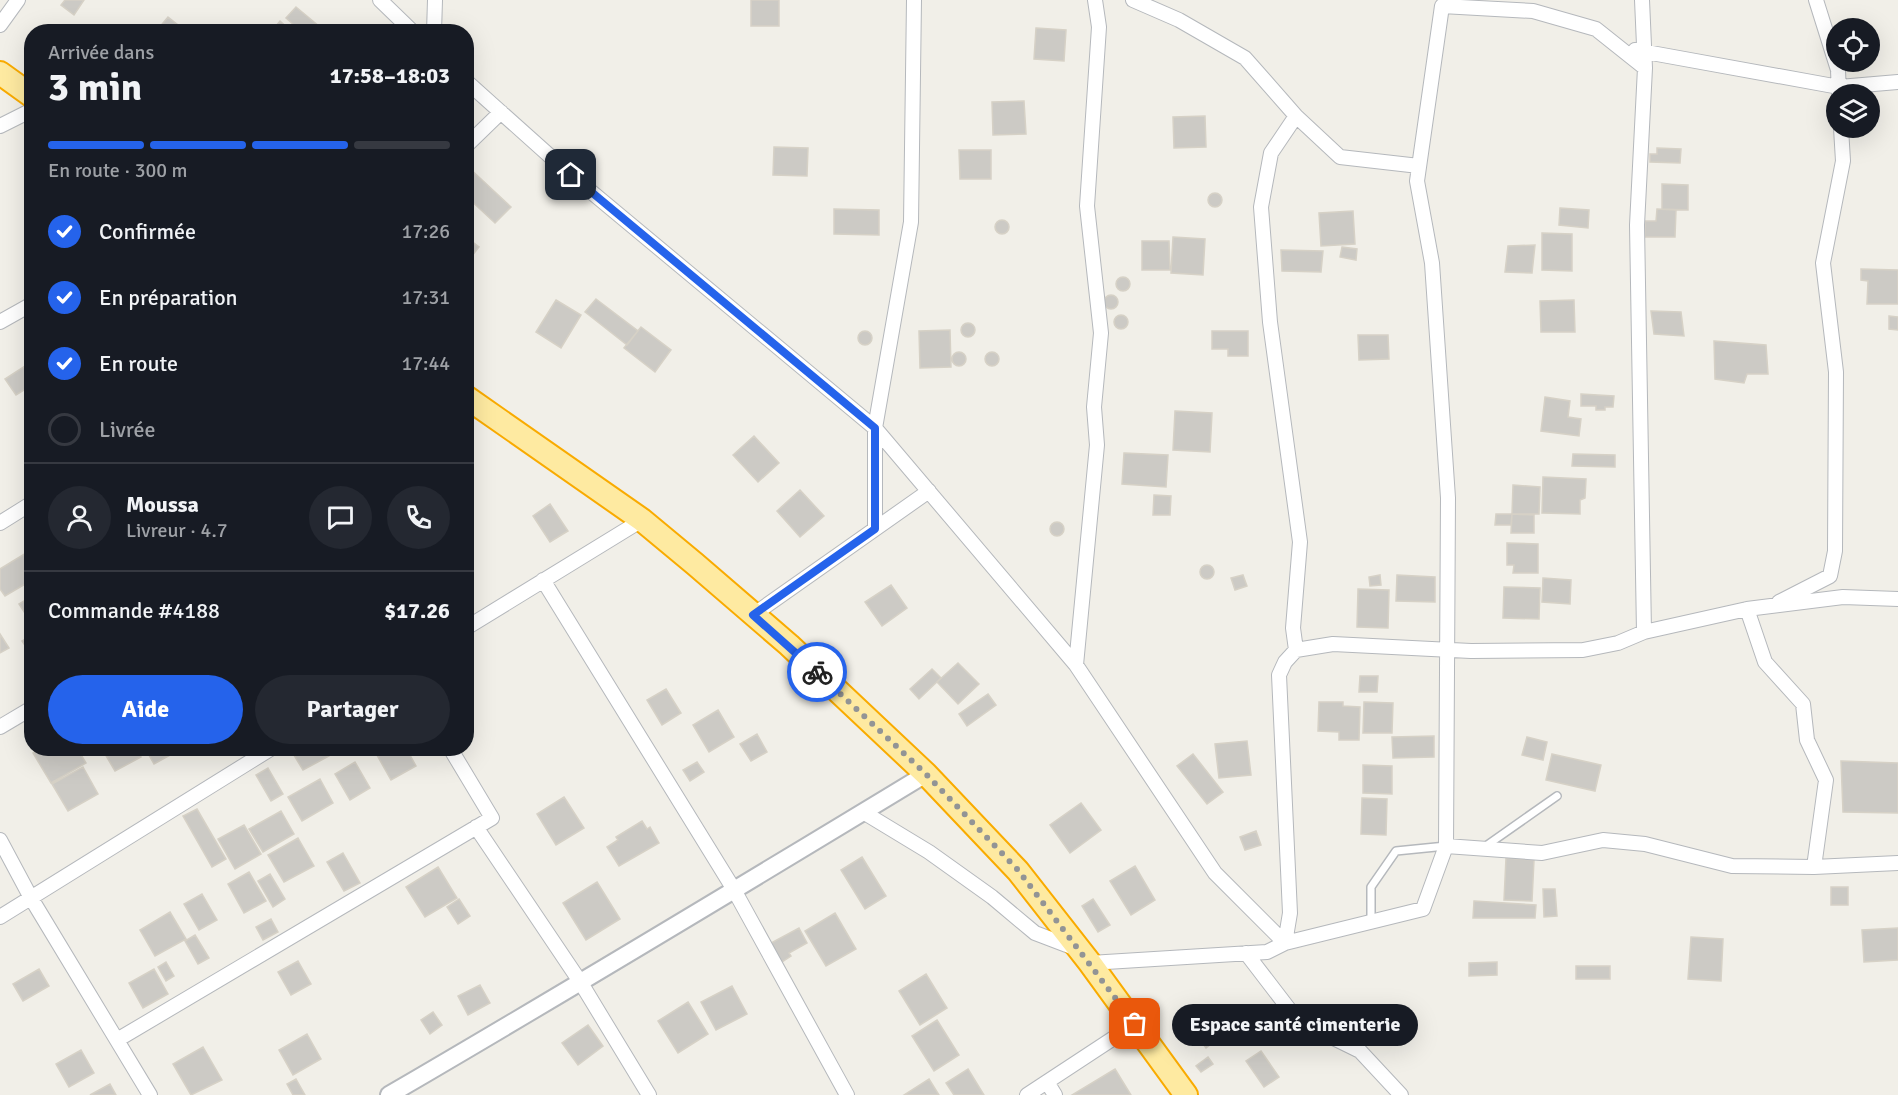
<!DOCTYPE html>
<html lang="fr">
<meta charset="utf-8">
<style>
:root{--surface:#171b24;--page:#242831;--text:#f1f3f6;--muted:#9ea1a6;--line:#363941;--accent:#2563eb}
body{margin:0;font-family:Signika,sans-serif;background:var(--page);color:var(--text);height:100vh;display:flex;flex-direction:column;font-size:22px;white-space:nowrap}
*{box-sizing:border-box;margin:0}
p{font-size:20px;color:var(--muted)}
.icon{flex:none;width:33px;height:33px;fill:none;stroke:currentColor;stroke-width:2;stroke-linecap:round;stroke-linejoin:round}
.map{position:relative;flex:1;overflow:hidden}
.side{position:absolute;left:24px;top:24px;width:450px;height:732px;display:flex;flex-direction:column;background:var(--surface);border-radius:24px;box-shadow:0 6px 24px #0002}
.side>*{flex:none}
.tools{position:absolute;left:1826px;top:18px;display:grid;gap:12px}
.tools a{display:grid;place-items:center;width:54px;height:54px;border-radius:50%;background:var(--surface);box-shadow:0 6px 24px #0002;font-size:30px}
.pin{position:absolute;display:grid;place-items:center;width:51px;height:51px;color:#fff;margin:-26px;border-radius:12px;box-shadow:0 3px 9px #0006}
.courier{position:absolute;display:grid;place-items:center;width:60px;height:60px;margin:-30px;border:4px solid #2563eb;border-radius:50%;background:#fff;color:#222;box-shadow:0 2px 8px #0007}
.bubble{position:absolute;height:42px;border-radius:21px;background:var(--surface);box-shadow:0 6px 24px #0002;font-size:20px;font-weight:800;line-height:42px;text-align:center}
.overview em{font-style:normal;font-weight:800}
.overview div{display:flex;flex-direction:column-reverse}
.overview{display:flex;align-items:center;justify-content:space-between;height:102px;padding:0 24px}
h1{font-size:39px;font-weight:800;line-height:45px}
.bar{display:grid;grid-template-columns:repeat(4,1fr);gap:9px 6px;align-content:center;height:72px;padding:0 24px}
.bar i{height:8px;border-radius:4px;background:var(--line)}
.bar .current{background:var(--accent)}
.bar p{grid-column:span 4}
.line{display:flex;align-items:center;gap:15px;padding:0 24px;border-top:2px solid var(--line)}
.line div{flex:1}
.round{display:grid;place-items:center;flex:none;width:63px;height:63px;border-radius:32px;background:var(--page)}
ol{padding:0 24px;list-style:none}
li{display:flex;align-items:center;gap:18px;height:66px}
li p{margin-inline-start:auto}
li .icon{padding:6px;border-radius:50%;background:var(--accent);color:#fff;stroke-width:4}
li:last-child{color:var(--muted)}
li i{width:33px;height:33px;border:3px solid var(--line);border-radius:50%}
.cta{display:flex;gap:12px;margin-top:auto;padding:12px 24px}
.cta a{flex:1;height:69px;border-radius:36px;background:var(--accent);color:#fff;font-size:24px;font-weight:800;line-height:69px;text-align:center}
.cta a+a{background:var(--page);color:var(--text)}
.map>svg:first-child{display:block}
.building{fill:#cccac5;stroke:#d6d1c6;stroke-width:1.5}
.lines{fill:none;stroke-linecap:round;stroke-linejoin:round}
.service-casing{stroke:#b5b8bc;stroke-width:10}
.minor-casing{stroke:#b5b8bc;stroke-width:16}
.tertiary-casing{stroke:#b5b8bc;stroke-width:20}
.trunk-casing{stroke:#f9ab00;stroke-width:26}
.service{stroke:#fff;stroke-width:7}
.minor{stroke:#fff;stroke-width:14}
.tertiary{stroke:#fff;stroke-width:16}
.trunk{stroke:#feeaa1;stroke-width:22}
.done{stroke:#929495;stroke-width:6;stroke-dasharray:0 10.8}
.route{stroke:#2563eb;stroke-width:8}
</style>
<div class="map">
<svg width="1898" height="1095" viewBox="0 0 1898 1095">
<rect width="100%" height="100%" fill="#f1efe8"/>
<path class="building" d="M65 0H84L74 15 61 5Z
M751 0H779V26H751Z
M296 7 326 32H302L286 18Z
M168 17 178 25 173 32H161L158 29Z
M280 21 292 32H271Z
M1036 28 1066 30 1064 61 1034 59Z
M1024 101 1026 134 993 135 992 102Z
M1205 116 1206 147 1174 148 1173 117Z
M774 147 808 148 807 176 773 175Z
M1657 148 1681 149 1680 163 1650 162V154H1657Z
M959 150H991V179H960Z
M466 165 511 207 495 223 466 196Z
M1662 184 1688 185V210L1662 209Z
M1208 200a7 7 0 1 1 14 0a7 7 0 1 1-14 0Z
M1560 208 1589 210 1588 228 1559 225Z
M834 209 879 210V235L834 234Z
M1657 209 1676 210 1675 237H1645V221H1656Z
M1353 211 1355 244 1321 246 1319 213Z
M995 227a7 7 0 1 1 14 0a7 7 0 1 1-14 0Z
M1542 233 1572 234V271L1542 270Z
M466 237 479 247 468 261 466 260Z
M1173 237 1205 239 1203 275 1171 273Z
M1142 241H1169L1170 270H1142Z
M1535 245 1532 273 1505 272 1508 246Z
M1342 247 1357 249 1356 260 1340 257Z
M1281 250 1323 251 1321 272 1282 271Z
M1861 269 1898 270V304H1867L1868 281 1861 280Z
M1116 284a7 7 0 1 1 14 0a7 7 0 1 1-14 0Z
M1104 302a7 7 0 1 1 14 0a7 7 0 1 1-14 0Z
M596 299 638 331 627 345 585 312Z
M556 300 581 315 561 348 536 332Z
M1574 300 1575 332H1541L1540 301Z
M1651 311 1681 312 1684 336 1654 334Z
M1114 322a7 7 0 1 1 14 0a7 7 0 1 1-14 0Z
M1889 316 1898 317V330L1889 329Z
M961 330a7 7 0 1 1 14 0a7 7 0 1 1-14 0Z
M641 327 671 350 655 372 624 348Z
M950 330 951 367 920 368 919 331Z
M858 338a7 7 0 1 1 14 0a7 7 0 1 1-14 0Z
M1212 331H1248V356H1228V349H1212Z
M1358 335H1388L1389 359 1359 360Z
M1714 341 1766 345 1768 374H1747L1744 383 1715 379Z
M985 359a7 7 0 1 1 14 0a7 7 0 1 1-14 0Z
M952 359a7 7 0 1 1 14 0a7 7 0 1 1-14 0Z
M25 366 32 376V385L16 395 5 379Z
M1581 394 1614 396 1613 407H1605V410H1596V406H1581Z
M1545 397 1570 401 1568 417 1581 419 1579 436 1541 431Z
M1175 411 1212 413 1210 452 1173 450Z
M754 436 779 463 758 482 733 455Z
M1124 453 1168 455 1166 487 1122 484Z
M1573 454 1615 455V467L1572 466Z
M1543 477 1586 479 1585 498 1580 500V514L1542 513Z
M1513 485 1540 487 1539 514H1512Z
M800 490 824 516 800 537 777 511Z
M1154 495 1171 496 1170 515H1153Z
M550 504 568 531 550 542 533 516Z
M1496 514H1512L1511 525H1495Z
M1512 514 1534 515V533H1511Z
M1050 529a7 7 0 1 1 14 0a7 7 0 1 1-14 0Z
M1507 543 1538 544V573H1513L1514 565H1507Z
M26 553 32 563V580L5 596 0 589V569Z
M1200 572a7 7 0 1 1 14 0a7 7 0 1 1-14 0Z
M1243 575 1247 586 1235 590 1231 578Z
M1380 575 1381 585 1370 586 1369 577Z
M1397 575 1435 577V602L1396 601Z
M1543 578 1571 580 1570 604 1542 602Z
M891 585 907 608 882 626 865 602Z
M1504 587 1540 588 1539 619 1503 618Z
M1358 589 1389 590 1388 628 1357 627Z
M32 596V620L30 621 19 604Z
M0 634 9 648 0 653Z
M32 635V656L22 641Z
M958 663 979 684 958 704 937 682Z
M932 669 941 678 919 699 910 689Z
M1360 676H1378L1377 692H1359Z
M666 689 681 713 662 725 647 700Z
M988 694 996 705 967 726 959 714Z
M1319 702H1343V706L1360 707 1359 740H1339V732L1318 731Z
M1364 702 1393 703 1392 733H1363Z
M718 710 734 737 709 752 693 725Z
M757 734 767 752 751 761 740 744Z
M1434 736V757L1393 758 1392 737Z
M1527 737 1547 742 1543 760 1522 755Z
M1247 741 1251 775 1219 778 1215 744Z
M41 748H77L86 763 51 783 33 753Z
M114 748H136L141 757 115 771 105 754Z
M145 748H181V749L154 764Z
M297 748H325L329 756 303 770 292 752Z
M373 748H406L416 766 391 780Z
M1193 754 1223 792 1207 804 1177 766Z
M1552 754 1601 765 1595 791 1546 780Z
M1841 761 1898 763V813L1843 812Z
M355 762 370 788 350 800 335 774Z
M697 762 704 772 690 781 683 770Z
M1363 765 1392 766V794L1363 793Z
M83 767 98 794 68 811 52 784Z
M268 768 283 794 271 801 256 775Z
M320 779 333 803 302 821 288 797Z
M564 797 584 828 556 845 537 814Z
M1362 798 1387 799 1386 835 1361 834Z
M1081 803 1101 830 1070 853 1050 825Z
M197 809 226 859 212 867 183 816Z
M281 811 294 834 263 852 249 829Z
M642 821 647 829 650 827 659 843 619 866 607 847 618 840 616 837Z
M244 825 261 854 235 869 218 839Z
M1256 831 1261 845 1245 850 1240 837Z
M298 838 314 866 284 882 268 855Z
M343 853 360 883 344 891 327 862Z
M862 857 886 896 865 909 841 870Z
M1506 858 1534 860 1532 901 1504 900Z
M1135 866 1155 900 1131 915 1110 881Z
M438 867 457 898 425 917 406 887Z
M249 872 266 901 244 913 228 884Z
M270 874 285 899 273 907 258 881Z
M597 882 620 919 586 940 563 903Z
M1831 887H1848V905H1831Z
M1543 889H1555L1557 916 1544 917Z
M202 894 217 920 199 930 184 904Z
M459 899 470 916 458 924 447 907Z
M1093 899 1110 925 1098 932 1082 906Z
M1474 901 1536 905 1535 918H1473Z
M170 912 186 939 155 956 140 930Z
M835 913 856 949 826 966 805 931Z
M271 919 278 932 263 940 256 927Z
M799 928 807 943 789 953 791 956 782 962 771 943Z
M1898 928V960L1864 962 1862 930Z
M195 935 209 958 198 964 185 941Z
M1691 937 1723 939 1721 981 1688 979Z
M298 961 311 984 291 995 278 972Z
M166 962 174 976 166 981 158 967Z
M1497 962V975L1469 976V963Z
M1576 966H1610V979H1576Z
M39 969 49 986 23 1001 13 984Z
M154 969 168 994 143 1008 129 983Z
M926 974 947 1008 920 1025 899 991Z
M480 985 490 1003 468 1015 458 996Z
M732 986 747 1014 716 1030 701 1002Z
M688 1002 708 1034 678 1053 658 1021Z
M433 1012 442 1025 430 1034 421 1020Z
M1215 1012 1229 1030 1206 1048 1192 1030Z
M937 1020 959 1055 934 1071 912 1036Z
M588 1025 603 1046 578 1065 562 1043Z
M307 1034 321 1059 293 1075 279 1050Z
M203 1047 222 1080 191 1095 173 1064Z
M81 1050 94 1073 69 1087 56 1064Z
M1261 1051 1279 1077 1264 1087 1246 1061Z
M1208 1057 1213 1064 1201 1072 1196 1066Z
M968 1069 984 1095H954L946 1083Z
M1115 1069 1131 1095H1072Z
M296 1079 305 1095H293L287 1084Z
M929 1079 939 1095H904Z
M110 1084 116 1095H90Z"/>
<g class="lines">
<g class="service-casing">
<path id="service" d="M1483 848 1557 796
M1371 922V887L1396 851 1446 846"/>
</g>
<g class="minor-casing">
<path id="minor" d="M380 0 413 32
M1133 0 1179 20 1245 58 1296 116 1340 157 1419 166
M1642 0 1645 68 1637 225 1644 632
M1816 0 1838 70 1839 94
M0 25 18 0
M434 32 435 0
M1635 50 1839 87 1898 82
M466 81 571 175 875 428 1076 665 1215 873 1285 943 1423 909 1446 846 1448 498 1432 263 1417 181 1442 6 1533 11 1596 29 1645 68
M0 126 32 110
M466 146 501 112
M0 322 32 304
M0 523 32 503
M875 529V428L911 222 914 0
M543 580 733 888 847 1095
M1779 602 1830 576 1835 551 1836 372 1823 263 1843 161 1841 128
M1747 609 1765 662 1803 704 1807 740 1826 780 1814 867
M753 615 929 491
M466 628 642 520
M1296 650 1293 628 1300 542 1270 322 1261 207 1271 153 1296 116
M1076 665 1097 445 1094 407 1101 333 1087 206 1099 27 1095 0
M0 727 32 708
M863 812 929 852 992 897 1035 933 1077 949
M476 827 581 983 649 1095
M0 840 31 898 150 1095
M1446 846 1542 853 1603 840 1645 844 1732 866 1814 867 1898 863
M0 917 272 748
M1246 953 1292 1013 1309 1026 1360 1051 1401 1095
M1090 963 1267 952 1285 943 1290 913 1279 675 1285 662 1296 650 1333 644 1471 651 1583 650 1618 643 1644 632 1747 609 1843 597 1898 599
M117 1040 492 818 450 748
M1047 1082 1055 1095
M1027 1095 1135 1024"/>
</g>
<g class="tertiary-casing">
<path id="tertiary" d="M389 1095C569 990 748 882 926 774"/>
</g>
<g class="trunk-casing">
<path id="trunk" d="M0 73 32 96
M466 397 642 520 695 564 789 645 926 774 1018 871 1090 963 1186 1095"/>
</g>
<use href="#service" class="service"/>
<use href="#minor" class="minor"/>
<use href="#tertiary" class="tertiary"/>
<use href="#trunk" class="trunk"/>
</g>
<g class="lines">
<path class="done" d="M817 672 926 774 1018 870 1135 1024"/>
<path class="route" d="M571 175 875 428V529L753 615 817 672"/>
</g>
</svg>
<div class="tools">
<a><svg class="icon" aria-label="locate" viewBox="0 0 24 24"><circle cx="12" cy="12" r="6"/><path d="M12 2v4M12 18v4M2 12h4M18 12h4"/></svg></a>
<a><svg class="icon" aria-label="layers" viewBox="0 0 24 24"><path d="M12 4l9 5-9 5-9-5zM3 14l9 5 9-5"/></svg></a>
</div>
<div class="pin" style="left:1135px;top:1024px;background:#ea580c"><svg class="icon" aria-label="bag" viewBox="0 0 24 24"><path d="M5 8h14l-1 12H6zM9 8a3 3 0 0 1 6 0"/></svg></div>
<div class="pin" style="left:571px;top:175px;background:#1f2937"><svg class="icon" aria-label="home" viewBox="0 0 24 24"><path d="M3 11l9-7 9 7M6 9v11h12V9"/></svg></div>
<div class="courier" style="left:817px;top:672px"><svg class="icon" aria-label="bike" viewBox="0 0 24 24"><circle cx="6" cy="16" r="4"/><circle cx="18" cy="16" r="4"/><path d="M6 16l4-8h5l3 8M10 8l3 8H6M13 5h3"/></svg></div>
<div class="bubble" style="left:1172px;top:1004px;width:246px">Espace santé cimenterie</div>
<section class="side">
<div class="overview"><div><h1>3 min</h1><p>Arrivée dans</p></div><em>17:58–18:03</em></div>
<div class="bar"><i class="current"></i><i class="current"></i><i class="current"></i><i></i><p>En route · 300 m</p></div>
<ol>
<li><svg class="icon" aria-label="check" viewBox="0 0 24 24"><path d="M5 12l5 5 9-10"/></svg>Confirmée<p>17:26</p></li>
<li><svg class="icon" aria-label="check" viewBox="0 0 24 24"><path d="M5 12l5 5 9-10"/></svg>En préparation<p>17:31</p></li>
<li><svg class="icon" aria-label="check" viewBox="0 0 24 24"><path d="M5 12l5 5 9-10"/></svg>En route<p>17:44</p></li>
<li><i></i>Livrée</li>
</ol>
<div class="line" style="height:108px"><a class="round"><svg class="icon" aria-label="person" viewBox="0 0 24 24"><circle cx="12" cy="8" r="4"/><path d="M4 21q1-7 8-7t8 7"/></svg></a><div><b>Moussa</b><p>Livreur · 4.7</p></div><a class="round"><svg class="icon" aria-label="chat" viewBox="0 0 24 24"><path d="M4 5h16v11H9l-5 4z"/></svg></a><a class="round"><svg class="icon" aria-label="phone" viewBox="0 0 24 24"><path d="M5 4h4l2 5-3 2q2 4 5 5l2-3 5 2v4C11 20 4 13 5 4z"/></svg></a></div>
<div class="line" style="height:78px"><div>Commande #4188</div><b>$17.26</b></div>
<div class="cta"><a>Aide</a><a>Partager</a></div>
</section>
</div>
